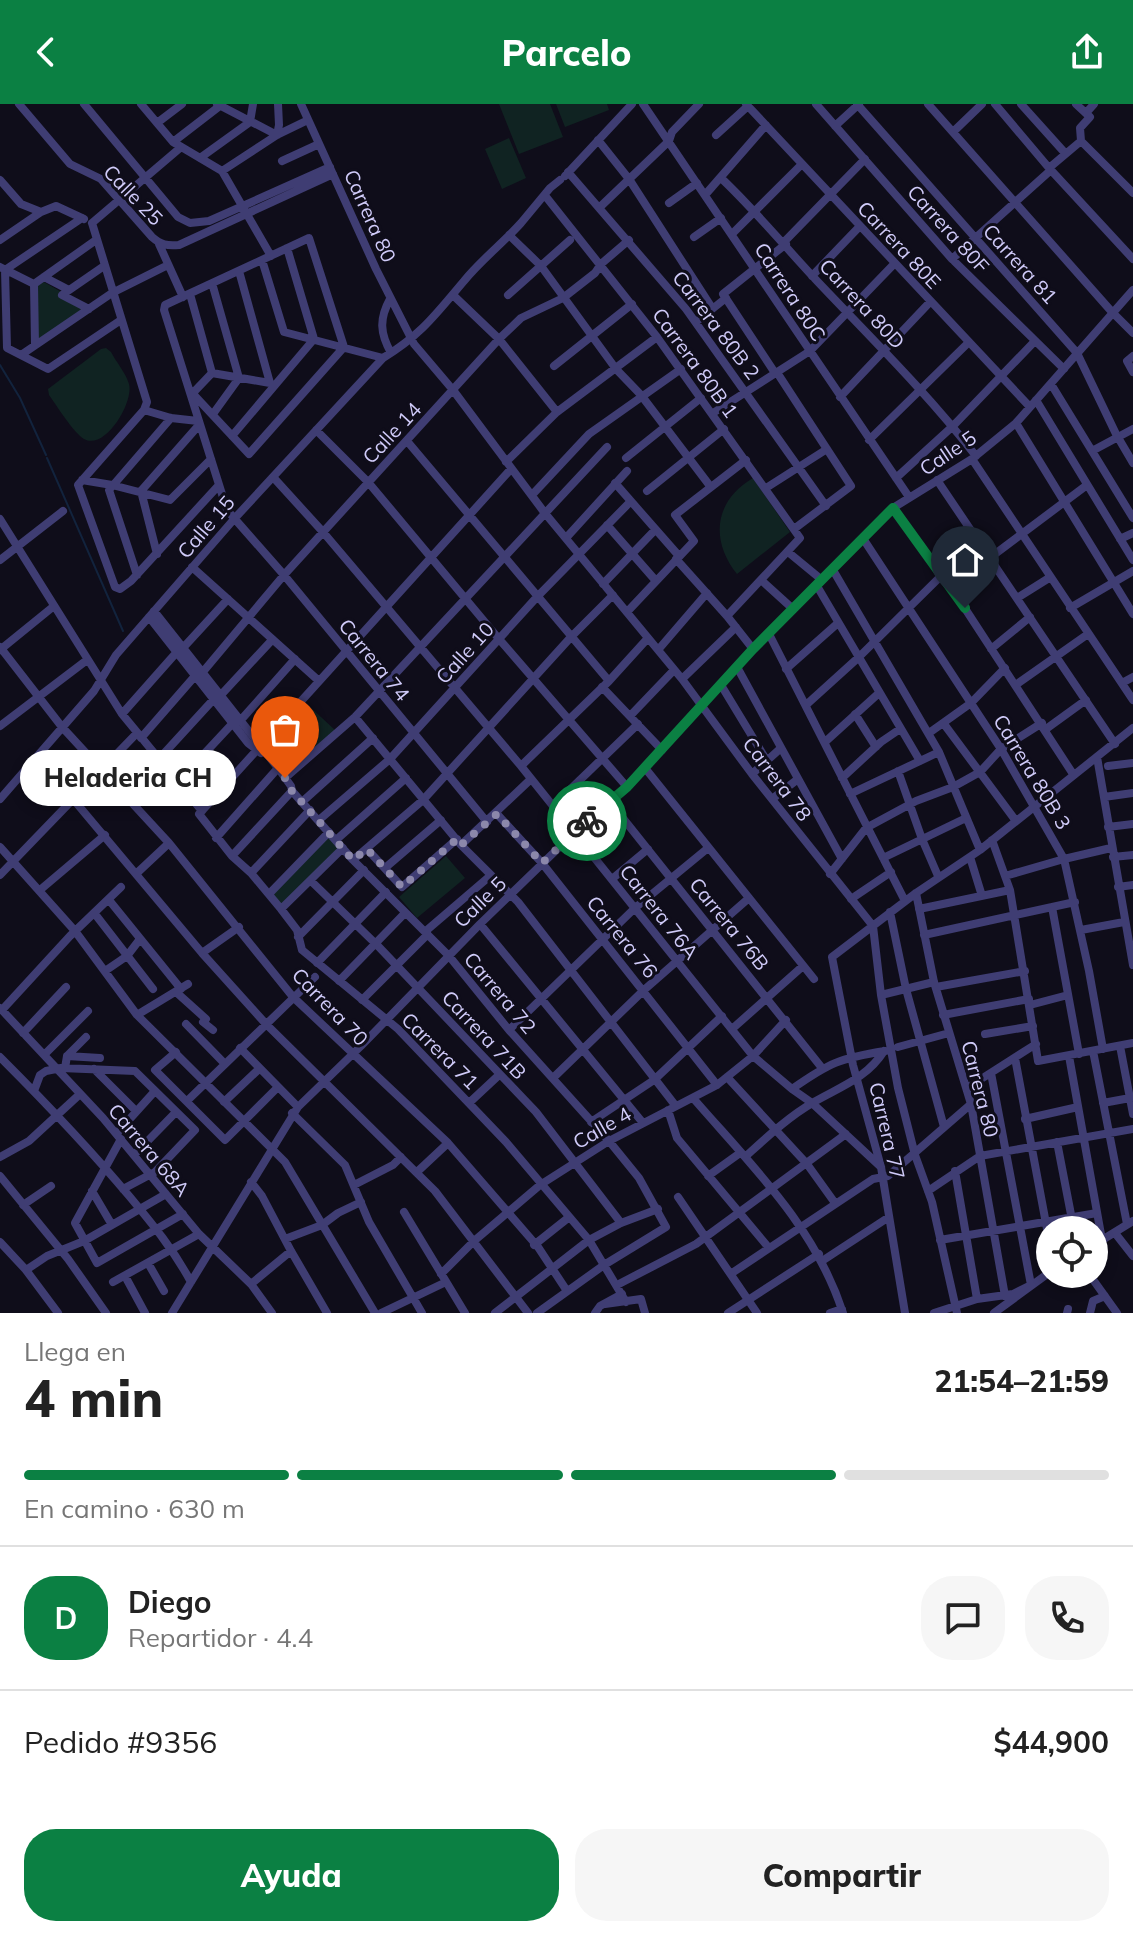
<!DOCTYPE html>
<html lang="es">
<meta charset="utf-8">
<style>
:root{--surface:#fff;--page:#f6f6f6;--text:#222;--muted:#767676;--line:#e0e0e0;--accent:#0b8043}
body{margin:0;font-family:Mulish,sans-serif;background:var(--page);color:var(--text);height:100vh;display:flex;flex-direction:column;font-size:30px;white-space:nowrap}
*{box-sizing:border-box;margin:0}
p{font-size:26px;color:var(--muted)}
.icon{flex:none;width:44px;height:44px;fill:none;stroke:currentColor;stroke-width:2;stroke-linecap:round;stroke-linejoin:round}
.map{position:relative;height:1209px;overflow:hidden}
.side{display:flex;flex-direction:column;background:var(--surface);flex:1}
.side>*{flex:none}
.fabs{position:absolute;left:1036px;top:1112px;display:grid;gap:16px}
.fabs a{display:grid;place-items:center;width:72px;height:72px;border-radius:50%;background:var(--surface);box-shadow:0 4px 12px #0003;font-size:40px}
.pin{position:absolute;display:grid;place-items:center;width:68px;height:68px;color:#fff;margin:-82px -34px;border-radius:50% 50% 50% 0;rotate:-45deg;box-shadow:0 0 8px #0007}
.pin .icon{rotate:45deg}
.courier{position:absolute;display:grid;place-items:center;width:80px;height:80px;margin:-40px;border:6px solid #0b8043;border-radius:50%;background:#fff;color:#222;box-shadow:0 2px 10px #0007}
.bubble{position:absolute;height:56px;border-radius:28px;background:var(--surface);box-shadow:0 4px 12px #0003;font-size:26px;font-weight:800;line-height:56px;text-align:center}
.head em{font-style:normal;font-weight:800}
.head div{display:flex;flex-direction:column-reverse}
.head{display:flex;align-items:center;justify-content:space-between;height:136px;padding:0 24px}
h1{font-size:52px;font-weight:800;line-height:60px}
.bar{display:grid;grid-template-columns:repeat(4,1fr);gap:12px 8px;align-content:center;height:96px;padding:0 24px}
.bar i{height:10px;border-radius:6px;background:var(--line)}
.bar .active{background:var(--accent)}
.bar p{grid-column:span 4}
.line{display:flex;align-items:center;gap:20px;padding:0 24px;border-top:2px solid var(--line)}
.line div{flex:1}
.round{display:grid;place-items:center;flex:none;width:84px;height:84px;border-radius:32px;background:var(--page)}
.button{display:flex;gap:16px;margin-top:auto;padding:16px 24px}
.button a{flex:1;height:92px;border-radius:32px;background:var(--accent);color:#fff;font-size:32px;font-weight:800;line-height:92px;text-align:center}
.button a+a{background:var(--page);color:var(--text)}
header{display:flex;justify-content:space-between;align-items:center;height:104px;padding:0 24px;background:var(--accent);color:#fff;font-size:36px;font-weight:800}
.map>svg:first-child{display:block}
.green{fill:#102322}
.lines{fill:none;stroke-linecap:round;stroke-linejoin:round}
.stream{stroke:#12233d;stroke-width:2}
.minor{stroke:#3f3d73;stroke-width:8}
.done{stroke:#8c88ab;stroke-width:8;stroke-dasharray:0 14.4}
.route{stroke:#0b8043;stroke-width:10}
.labels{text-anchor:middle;stroke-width:6;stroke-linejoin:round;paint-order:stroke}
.street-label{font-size:20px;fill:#d0cbf9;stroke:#0f0d1a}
</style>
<header><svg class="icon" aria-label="back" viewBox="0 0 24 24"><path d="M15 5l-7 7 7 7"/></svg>Parcelo<svg class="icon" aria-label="share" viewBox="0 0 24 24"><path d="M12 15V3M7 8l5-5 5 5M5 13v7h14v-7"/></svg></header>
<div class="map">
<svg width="1133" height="1209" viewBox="0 0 1133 1209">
<rect width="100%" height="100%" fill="#0f0d1a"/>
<path class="green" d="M499 0H550L563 33 519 50Z
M556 0H607L609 6 565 23Z
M509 34 526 74 502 85 485 45Z
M42 177 88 203 36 239V181Z
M106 244 111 248C116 258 126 269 129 280 134 298 105 347 84 335 73 328 57 302 49 291L48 285 101 245Z
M753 374 790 428 737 470C710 436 714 397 753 374Z
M307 600 336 627 302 657 289 644 302 631 289 620Z
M329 732 340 746 281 804 271 791Z
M446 752 465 774 417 814 399 793Z"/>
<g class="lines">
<path class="stream" d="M0 261 20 294 46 351
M47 354 123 527"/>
<path class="minor" d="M19 0 70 60 101 75 152 133C161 141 167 142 179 141L333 70
M84 0 178 113 190 119 209 117 330 63
M141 0 173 38 222 67 271 152
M217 0 277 31
M301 0 376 165 414 240 453 286 544 408 682 575 752 670 873 822 881 891 898 984 915 1051 932 1098 957 1209
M643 0 909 393
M746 0 1030 303
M816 0 952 155 1064 265
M857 0 1077 249 1116 330 1133 359
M928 0 1112 208 1133 229
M995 0 1049 64 1133 155
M1021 0 1065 49
M1076 0 1090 13 1080 24 1081 37 1133 89
M1086 9 1094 0
M157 19 182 0
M835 22 859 0
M953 28 982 0
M277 31 279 21 278 0
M716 31 748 2
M598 36 629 75 712 204
M173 38 221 1
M200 54 250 18 253 0
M282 57 319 40
M1049 64 1081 37
M222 67 277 31 308 16
M568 68 686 205 826 402
M565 72 632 0
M721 74C756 107 785 143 818 178 872 235 928 290 976 352
M0 76 21 100 41 108 56 102 84 115
M705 91 766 21
M547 94 657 233 800 434 727 512
M669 99 697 79
M600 103 669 37 672 28 699 0
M82 114 5 166 7 244 48 265 121 216
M92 119 147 298 144 306 78 381 115 483 120 485 131 477 219 381
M92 119 180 44
M732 130 802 60
M509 131 541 162 616 265 641 291 710 382
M694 133 721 114
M0 136 41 108
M784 138 865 55
M159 140 183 193
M952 155 1051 66
M262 156 284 228 383 254
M0 163 34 180
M812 172 860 122
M44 173 69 186
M212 179 239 274 213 310
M34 180 96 136
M34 180 35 241
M190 190 212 269
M508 191 570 136
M454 192 499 235 557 308
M390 195C379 215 380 229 391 249
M89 205 62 191 104 162
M696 218 726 194
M344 243 309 134 165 201 164 206 227 406 284 471 487 718
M21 251 112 189 168 161
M1133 252 1127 257 1133 268
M554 262 632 200
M212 269 270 279 239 167
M775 269 723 190 786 140
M778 270 851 382 794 425
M1051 280 1133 414
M191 291 212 269
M194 291 249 350 344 243
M840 293 930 198
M1036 296 1133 456
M144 306 171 314 198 317
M713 309 810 247 895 159
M1016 319 1133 510
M316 326 368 378 499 535 627 683
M232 332 314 235 287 144
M869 336 968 239
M407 337 609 577
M1092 347 1133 325
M626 354 701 294
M972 355 1133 596
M506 358 557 308 657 233
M511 365 199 710 232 752 251 769 281 805 297 826 302 846 398 925 506 1038 589 1136 626 1198
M273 373 323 428 521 662 753 952 792 985 812 999 881 1063
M896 374 953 322 1034 238
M82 376 112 381 170 396 211 355
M937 376 1115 640
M615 379 679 452
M766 384 827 345
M141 387 199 321
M141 387 157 450
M647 387 724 325
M532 391 589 330 681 265
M893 404 951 483 1073 670
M0 415 122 610 202 707
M607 421 656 477
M566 434 627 367
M1120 435 1133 429
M864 436 1001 645 1064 755 1089 867 1103 945
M788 448 822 476
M676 455 727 512 753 545
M0 456 63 407
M192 463 319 577
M833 466 939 648 980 746
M137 471 109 386 171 314
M761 476 793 505
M603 480 655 426
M817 482 920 657
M951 483 1087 381
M1017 494 1049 474
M1070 504 1133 467
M154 507 278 664 291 682 292 687 353 756 449 852 509 926 609 1037 639 1074 666 1123 604 1161 537 1209
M627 508 694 437 675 411 746 356
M149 513 248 639 261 649
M769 530 905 797
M0 543 62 623 169 739 293 893 448 1039 538 1143 567 1187
M182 545 228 495
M991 545 1030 513
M0 546 54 502
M658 546 707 489
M737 563 842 755
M786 565 838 519
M202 569 284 471 499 235 521 214 563 194 595 169 601 160 629 136
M682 575 736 523
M1122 579 1133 573
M1017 580 1088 530
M721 581 767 657
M602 583 662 646
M220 592 272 536
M806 601 859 553 942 471
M122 610 176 549
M855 610 876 643
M630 612 674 566
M355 613 461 741 518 798 675 1001
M240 617 295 555
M944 620 1016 717
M0 622 87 556
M1046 625 1086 596
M929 629 971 599 1005 564
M141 634 195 572
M825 638 879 589
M1097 653 1133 861
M158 656 213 596
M521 662 609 577 648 534
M1108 662 1133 659
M645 664 814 875
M898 667 922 735 938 772
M752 670 781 644
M285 674 355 613 607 343
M842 674 881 638 900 625
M177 679 232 620
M850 690 939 648
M1104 693 1133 689
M0 695 94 587 116 551 235 414 383 254C421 231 436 210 464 177 481 156 503 139 521 119L550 84 560 76
M73 695 202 849 266 920 435 1087 528 1209
M772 695 798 675
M302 698 373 634
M610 698 822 964
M553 702 638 620
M497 710 542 759 717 981
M319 716 390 655 536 494 630 398
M1108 723 1133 720
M216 734 278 664
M336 736 406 674
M992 736 1010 786 1038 957 1133 939
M461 741 531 675
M0 743 75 827 137 911 285 1058 375 1209
M367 745 402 783 457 735
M232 752 292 687
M970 753 982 792
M1113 753 1133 751
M883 754 966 714
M353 756 423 696 571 533 613 491
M385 764 441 716
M137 769 169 739
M251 769 310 706
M830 770 866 724 916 697 953 683 980 668 1001 645 1042 619
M0 771 137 629
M1005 772 1064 755 1111 744
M612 775 648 745
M311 777 378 842 536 1008 621 1119
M1118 783 1133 781
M40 786 105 731
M916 789 934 878 971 1000 1005 1192
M269 790 329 728
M851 795 891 768
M109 796 181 885
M1052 803 1079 950
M281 805 343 744
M919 805 1010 786
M890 808 906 885 944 1023
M95 810 153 885
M480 820 643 1019
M1081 826 1124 818
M924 831 1075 798
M298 833 364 766
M202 849 239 823
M317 859 386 788
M105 867 127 852 140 835
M339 877 405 809
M936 883 1025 867
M176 888 206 915 203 918 213 926
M881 891 934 878
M362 896 427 831V826L490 772
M1030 901 1068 891
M0 904 103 1014 199 1130 251 1180 272 1209
M2 906 70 832 121 783
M137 911 188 880
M943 911 1029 895
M186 920 225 960
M732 925 803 862
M509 926 635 804 708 744
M23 929 66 883
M985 930 1033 922
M1120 942 1133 1010
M898 943 949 929
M240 944 298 1003
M1093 947 1127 1120
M176 948 155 966 225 1036 278 983
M44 951 88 907
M67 952 100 954
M1069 952 1102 1136
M0 953C45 998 89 1044 130 1093 154 1122 173 1145 191 1178
M1015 954 1050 1141
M65 964 67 952 86 933
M94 965 136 1007
M991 969 1031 1181
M727 973 807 1060 835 1099
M553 974 644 886 749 794
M967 984 1036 940
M792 985C829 959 840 954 885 947
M34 987 40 971 46 967 61 964 135 967 195 1026 155 1068 123 1085
M693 994C751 1061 815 1122 843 1209
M187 997 315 873
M224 998 259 965
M469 999 499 971
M1103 999 1130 994
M668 1006 677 1034 769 1144
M292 1009 345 1061 369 1118 422 1209
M1025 1015 1078 1003
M591 1018 654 976 722 912
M117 1029 155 987
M121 1035 75 1119 97 1159 183 1110
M1057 1038 1074 1126
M134 1051 176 1008
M0 1053 29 1037 80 990
M745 1053C766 1034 788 1013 814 998 840 983 867 974 884 947
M955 1067 977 1195
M417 1068 448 1039
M0 1072 68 1155 106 1209
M708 1072 740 1049
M251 1078 262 1092 291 1147 327 1209
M354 1081 393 1061 401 1053
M92 1087 112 1121
M928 1087 980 1052 1133 1025
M678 1093 757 1209
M23 1101 51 1082
M404 1108 465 1209
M1115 1129 1133 1152
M285 1135 322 1121 338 1109 361 1098
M940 1136 1097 1109
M0 1138 26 1166 58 1209
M534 1141 568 1114
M1094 1141 1133 1117
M822 1157 889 1113
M148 1159 164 1187
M26 1166 47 1152 84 1137 166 1090
M732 1169 873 1075 888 1072 971 1000
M441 1170 474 1137 540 1081 609 1037 717 981 753 952 786 916
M1089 1170 1117 1209
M125 1172 145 1209
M1067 1176 1076 1170
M113 1178 199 1130
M251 1180 291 1147
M617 1181 696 1140 846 1030
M605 1200 641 1195 645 1209
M172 1209 298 1003 361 942 480 820 575 728 627 683 753 545 893 404 972 355 1016 319 1133 186
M381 1209 446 1178
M495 1209 589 1136 621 1119 658 1105
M595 1209 600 1202 622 1190
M728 1209 819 1150
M830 1209 842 1205
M905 1209 881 1063 853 961 832 853 916 789 980 746 1133 624
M934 1209 977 1195 1013 1190 1031 1181
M994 1209 1050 1168
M1067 1209 1068 1205
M1090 1209 1093 1197 1105 1192"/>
</g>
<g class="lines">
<path class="done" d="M285 674 292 687 353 756 367 745 402 783 457 735 461 741 497 710 542 759 587 717"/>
<path class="route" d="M587 717 627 683 753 545 893 404 965 504"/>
</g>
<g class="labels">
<g class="street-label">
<text transform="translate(133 91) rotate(46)" y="7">Calle 25</text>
<text transform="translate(370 112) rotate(66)" y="7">Carrera 80</text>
<text transform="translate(948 125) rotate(48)" y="7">Carrera 80F</text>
<text transform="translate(899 141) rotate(47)" y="7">Carrera 80E</text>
<text transform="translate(1020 160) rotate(48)" y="7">Carrera 81</text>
<text transform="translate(790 188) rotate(57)" y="7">Carrera 80C</text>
<text transform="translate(862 200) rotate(47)" y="7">Carrera 80D</text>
<text transform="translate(716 221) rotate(53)" y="7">Carrera 80B 2</text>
<text transform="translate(695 259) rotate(54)" y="7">Carrera 80B 1</text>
<text transform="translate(392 329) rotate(-47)" y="7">Calle 14</text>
<text transform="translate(948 349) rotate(-34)" y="7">Calle 5</text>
<text transform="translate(206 423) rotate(-49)" y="7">Calle 15</text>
<text transform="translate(465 549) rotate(-48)" y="7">Calle 10</text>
<text transform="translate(374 556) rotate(51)" y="7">Carrera 74</text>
<text transform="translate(1032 668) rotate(59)" y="7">Carrera 80B 3</text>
<text transform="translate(777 675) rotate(53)" y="7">Carrera 78</text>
<text transform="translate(480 798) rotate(-44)" y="7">Calle 5</text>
<text transform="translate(659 808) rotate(52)" y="7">Carrera 76A</text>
<text transform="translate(729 820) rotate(51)" y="7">Carrera 76B</text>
<text transform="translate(622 833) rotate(51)" y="7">Carrera 76</text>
<text transform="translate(500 889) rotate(50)" y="7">Carrera 72</text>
<text transform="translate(330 903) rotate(46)" y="7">Carrera 70</text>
<text transform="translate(484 931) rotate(47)" y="7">Carrera 71B</text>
<text transform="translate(440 947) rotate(45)" y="7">Carrera 71</text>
<text transform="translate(980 985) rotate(76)" y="7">Carrera 80</text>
<text transform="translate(602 1024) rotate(-30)" y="7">Calle 4</text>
<text transform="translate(887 1027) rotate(77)" y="7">Carrera 77</text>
<text transform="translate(149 1046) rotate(50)" y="7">Carrera 68A</text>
</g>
</g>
</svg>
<div class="fabs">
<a><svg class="icon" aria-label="locate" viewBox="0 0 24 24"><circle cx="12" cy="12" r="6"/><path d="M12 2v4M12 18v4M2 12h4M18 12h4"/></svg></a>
</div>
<div class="pin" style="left:285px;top:674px;background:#ea580c"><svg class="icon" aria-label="bag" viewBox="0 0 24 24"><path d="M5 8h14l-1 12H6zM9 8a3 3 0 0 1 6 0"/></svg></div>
<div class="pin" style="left:965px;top:504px;background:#1f2937"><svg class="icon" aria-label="home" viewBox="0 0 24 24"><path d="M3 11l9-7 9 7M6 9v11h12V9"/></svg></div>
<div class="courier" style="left:587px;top:717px"><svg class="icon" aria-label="bike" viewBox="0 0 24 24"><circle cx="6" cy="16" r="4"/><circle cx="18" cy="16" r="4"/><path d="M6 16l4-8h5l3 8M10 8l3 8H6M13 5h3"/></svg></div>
<div class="bubble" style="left:20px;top:646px;width:216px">Heladeria CH</div>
</div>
<section class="side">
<div class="head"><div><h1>4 min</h1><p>Llega en</p></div><em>21:54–21:59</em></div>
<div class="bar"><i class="active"></i><i class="active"></i><i class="active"></i><i></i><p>En camino · 630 m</p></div>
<div class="line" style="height:144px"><b class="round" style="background:var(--accent);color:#fff">D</b><div><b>Diego</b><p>Repartidor · 4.4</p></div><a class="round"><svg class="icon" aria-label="chat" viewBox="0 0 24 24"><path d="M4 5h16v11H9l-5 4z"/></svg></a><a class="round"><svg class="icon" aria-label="phone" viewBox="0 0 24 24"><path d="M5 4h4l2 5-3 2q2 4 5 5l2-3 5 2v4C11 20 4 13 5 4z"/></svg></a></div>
<div class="line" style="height:104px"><div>Pedido #9356</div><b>$44,900</b></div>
<div class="button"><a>Ayuda</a><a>Compartir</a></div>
</section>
